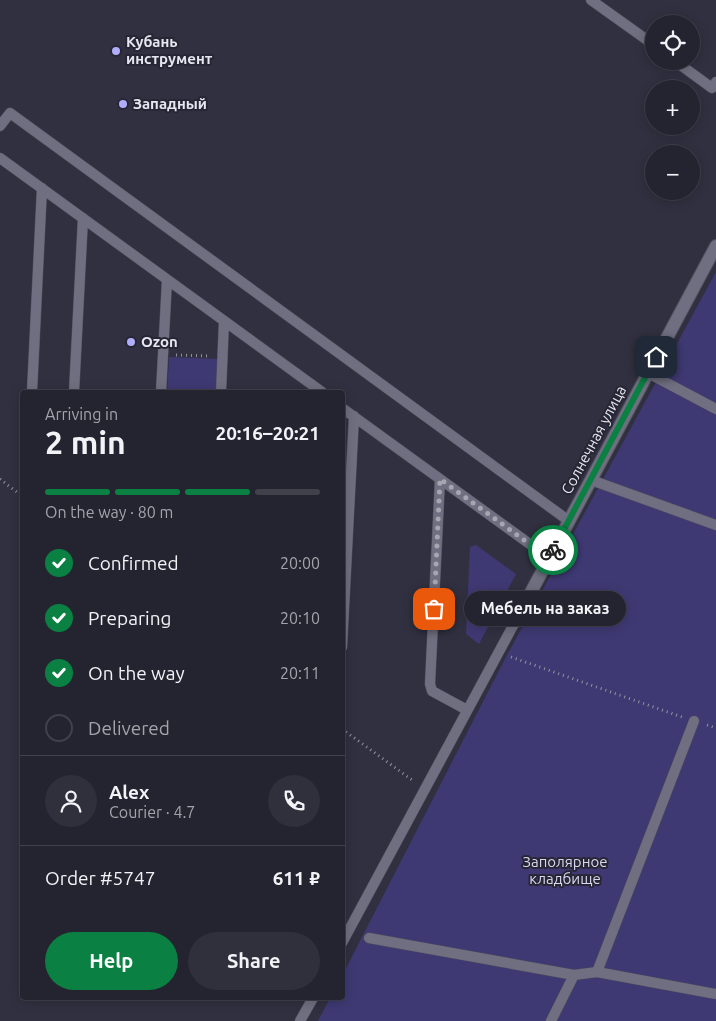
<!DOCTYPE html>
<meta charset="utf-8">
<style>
:root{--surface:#242430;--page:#30303c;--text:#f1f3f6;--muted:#a3a4ab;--line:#41414c;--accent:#0b8043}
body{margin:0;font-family:Ubuntu,sans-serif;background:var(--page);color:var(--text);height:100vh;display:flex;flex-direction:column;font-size:19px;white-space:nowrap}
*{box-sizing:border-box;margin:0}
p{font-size:16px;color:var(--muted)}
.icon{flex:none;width:28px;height:28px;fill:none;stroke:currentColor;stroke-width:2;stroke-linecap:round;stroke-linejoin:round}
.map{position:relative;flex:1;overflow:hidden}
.side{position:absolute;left:20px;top:390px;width:325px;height:610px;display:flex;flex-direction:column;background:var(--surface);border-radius:5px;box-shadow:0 2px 12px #0003,0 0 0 1px var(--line)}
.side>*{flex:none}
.buttons{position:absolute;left:645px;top:15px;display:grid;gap:10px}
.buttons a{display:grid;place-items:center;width:55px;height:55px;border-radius:50%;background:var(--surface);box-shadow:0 2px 12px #0003,0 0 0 1px var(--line);font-size:25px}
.pin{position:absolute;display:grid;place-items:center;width:42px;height:42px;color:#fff;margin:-21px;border-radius:10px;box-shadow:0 2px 8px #0006}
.courier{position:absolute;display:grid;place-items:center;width:50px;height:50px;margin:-25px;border:4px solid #0b8043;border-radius:50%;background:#fff;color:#222;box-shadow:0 1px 6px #0007}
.bubble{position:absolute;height:35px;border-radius:18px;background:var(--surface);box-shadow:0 2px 12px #0003,0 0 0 1px var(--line);font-size:16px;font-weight:700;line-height:35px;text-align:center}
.headline em{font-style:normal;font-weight:700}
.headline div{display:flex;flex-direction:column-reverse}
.headline{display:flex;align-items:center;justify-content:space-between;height:85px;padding:0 25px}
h1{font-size:32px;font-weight:700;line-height:38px}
.bar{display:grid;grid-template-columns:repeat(4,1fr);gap:8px 5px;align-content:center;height:60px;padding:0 25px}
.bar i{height:6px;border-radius:4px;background:var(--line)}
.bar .selected{background:var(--accent)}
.bar p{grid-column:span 4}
.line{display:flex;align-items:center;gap:12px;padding:0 25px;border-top:1px solid var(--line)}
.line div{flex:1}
.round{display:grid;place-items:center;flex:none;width:52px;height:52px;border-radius:26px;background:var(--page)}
ol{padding:0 25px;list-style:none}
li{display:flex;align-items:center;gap:15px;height:55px}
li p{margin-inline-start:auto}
li .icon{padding:5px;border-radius:50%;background:var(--accent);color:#fff;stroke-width:4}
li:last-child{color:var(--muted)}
li i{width:28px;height:28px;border:2px solid var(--line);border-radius:50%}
.primary-button{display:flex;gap:10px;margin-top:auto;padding:10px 25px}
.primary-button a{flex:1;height:58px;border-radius:30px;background:var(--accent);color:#fff;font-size:20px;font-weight:700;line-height:58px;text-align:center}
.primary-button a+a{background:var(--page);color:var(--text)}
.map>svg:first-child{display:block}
.green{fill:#3e3972}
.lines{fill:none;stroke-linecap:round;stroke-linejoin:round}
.lane-casing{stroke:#4e4e5b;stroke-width:11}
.street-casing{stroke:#4e4e5b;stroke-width:14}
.path{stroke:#93939f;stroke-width:3;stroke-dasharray:1 4;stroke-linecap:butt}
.lane{stroke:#6f6f81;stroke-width:10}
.street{stroke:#6f6f81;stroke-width:12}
.done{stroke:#a6a6b2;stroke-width:5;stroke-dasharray:0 9}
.route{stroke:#0b8043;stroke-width:6}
.poi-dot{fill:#b0aefa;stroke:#272635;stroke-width:2}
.labels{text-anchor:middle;stroke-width:4;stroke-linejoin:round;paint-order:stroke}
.poi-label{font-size:15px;font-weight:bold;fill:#e6e6f0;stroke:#272635;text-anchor:start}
.street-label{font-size:15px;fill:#e6e6f0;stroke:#272635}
.park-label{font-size:15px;fill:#d7d8ef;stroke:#272635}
</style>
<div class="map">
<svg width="716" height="1021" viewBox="0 0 716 1021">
<rect width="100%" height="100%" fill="#303040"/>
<path class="green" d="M716 272V1021H318L330 998H342L343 974 507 655Z
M169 357 219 359 217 392H167Z
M476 545 516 574 479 644 466 634 470 547Z"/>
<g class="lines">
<g class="lane-casing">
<path id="lane" d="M591 0 654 45
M675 61 712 88 716 82
M0 126 10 113 569 521
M0 158 322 392
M648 373 716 409
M32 392 42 188
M74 392 83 218
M161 392 167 280
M221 392 224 321
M342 408 549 558
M440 479 430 684 432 691 467 710
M591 480 716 525
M342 647 354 416
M369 938 574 975 597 972 716 994
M342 943 515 622
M597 972 694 721
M300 1021 313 998
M551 1021 574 975"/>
</g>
<g class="street-casing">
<path id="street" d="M515 622 716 246"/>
</g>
<path class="path" d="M176 355 209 356
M0 479 22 496
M511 657 682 717
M707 725 716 728
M342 729 412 780"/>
<use href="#lane" class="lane"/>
<use href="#street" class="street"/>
</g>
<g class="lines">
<path class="done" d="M434 609 440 479 549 558 553 550"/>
<path class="route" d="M553 550 656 357"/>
</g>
<g class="poi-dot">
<circle cx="116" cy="51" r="5"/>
<circle cx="123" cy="104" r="5"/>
<circle cx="131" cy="342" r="5"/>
</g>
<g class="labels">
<g class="poi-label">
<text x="126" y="47">Кубань<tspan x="126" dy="17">инструмент</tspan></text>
<text x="133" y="109">Западный</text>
<text x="141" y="347">Ozon</text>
</g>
<g class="street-label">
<text transform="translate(594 440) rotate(-62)" y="5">Солнечная улица</text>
</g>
<g class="park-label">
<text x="565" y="867">Заполярное<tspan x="565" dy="17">кладбище</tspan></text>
</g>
</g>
</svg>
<div class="buttons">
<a><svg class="icon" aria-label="locate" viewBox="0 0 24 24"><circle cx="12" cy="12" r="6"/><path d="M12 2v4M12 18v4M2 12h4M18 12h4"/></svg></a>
<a>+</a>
<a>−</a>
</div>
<div class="pin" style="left:434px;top:609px;background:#ea580c"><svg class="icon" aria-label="bag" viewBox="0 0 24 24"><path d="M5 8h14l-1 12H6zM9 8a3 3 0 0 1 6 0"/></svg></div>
<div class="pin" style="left:656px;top:357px;background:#1f2937"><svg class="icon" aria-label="home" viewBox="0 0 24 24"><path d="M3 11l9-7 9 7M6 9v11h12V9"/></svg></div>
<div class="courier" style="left:553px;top:550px"><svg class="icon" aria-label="bike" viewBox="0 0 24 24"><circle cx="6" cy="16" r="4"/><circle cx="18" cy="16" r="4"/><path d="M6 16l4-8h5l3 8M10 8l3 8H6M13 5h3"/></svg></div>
<div class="bubble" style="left:464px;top:591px;width:162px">Мебель на заказ</div>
<section class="side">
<div class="headline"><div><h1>2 min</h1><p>Arriving in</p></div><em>20:16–20:21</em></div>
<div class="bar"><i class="selected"></i><i class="selected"></i><i class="selected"></i><i></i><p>On the way · 80 m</p></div>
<ol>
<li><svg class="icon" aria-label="check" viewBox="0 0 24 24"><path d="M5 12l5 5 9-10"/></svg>Confirmed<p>20:00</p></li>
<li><svg class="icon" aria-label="check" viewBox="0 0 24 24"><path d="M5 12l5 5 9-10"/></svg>Preparing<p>20:10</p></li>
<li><svg class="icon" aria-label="check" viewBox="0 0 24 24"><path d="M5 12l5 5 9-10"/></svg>On the way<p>20:11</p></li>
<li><i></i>Delivered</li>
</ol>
<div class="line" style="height:90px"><a class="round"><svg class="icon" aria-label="person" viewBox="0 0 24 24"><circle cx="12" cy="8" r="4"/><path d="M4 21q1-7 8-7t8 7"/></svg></a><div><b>Alex</b><p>Courier · 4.7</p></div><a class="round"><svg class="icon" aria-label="phone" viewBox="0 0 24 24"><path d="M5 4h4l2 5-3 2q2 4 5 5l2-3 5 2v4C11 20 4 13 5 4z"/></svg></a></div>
<div class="line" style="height:65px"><div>Order #5747</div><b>611 ₽</b></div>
<div class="primary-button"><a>Help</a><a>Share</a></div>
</section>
</div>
